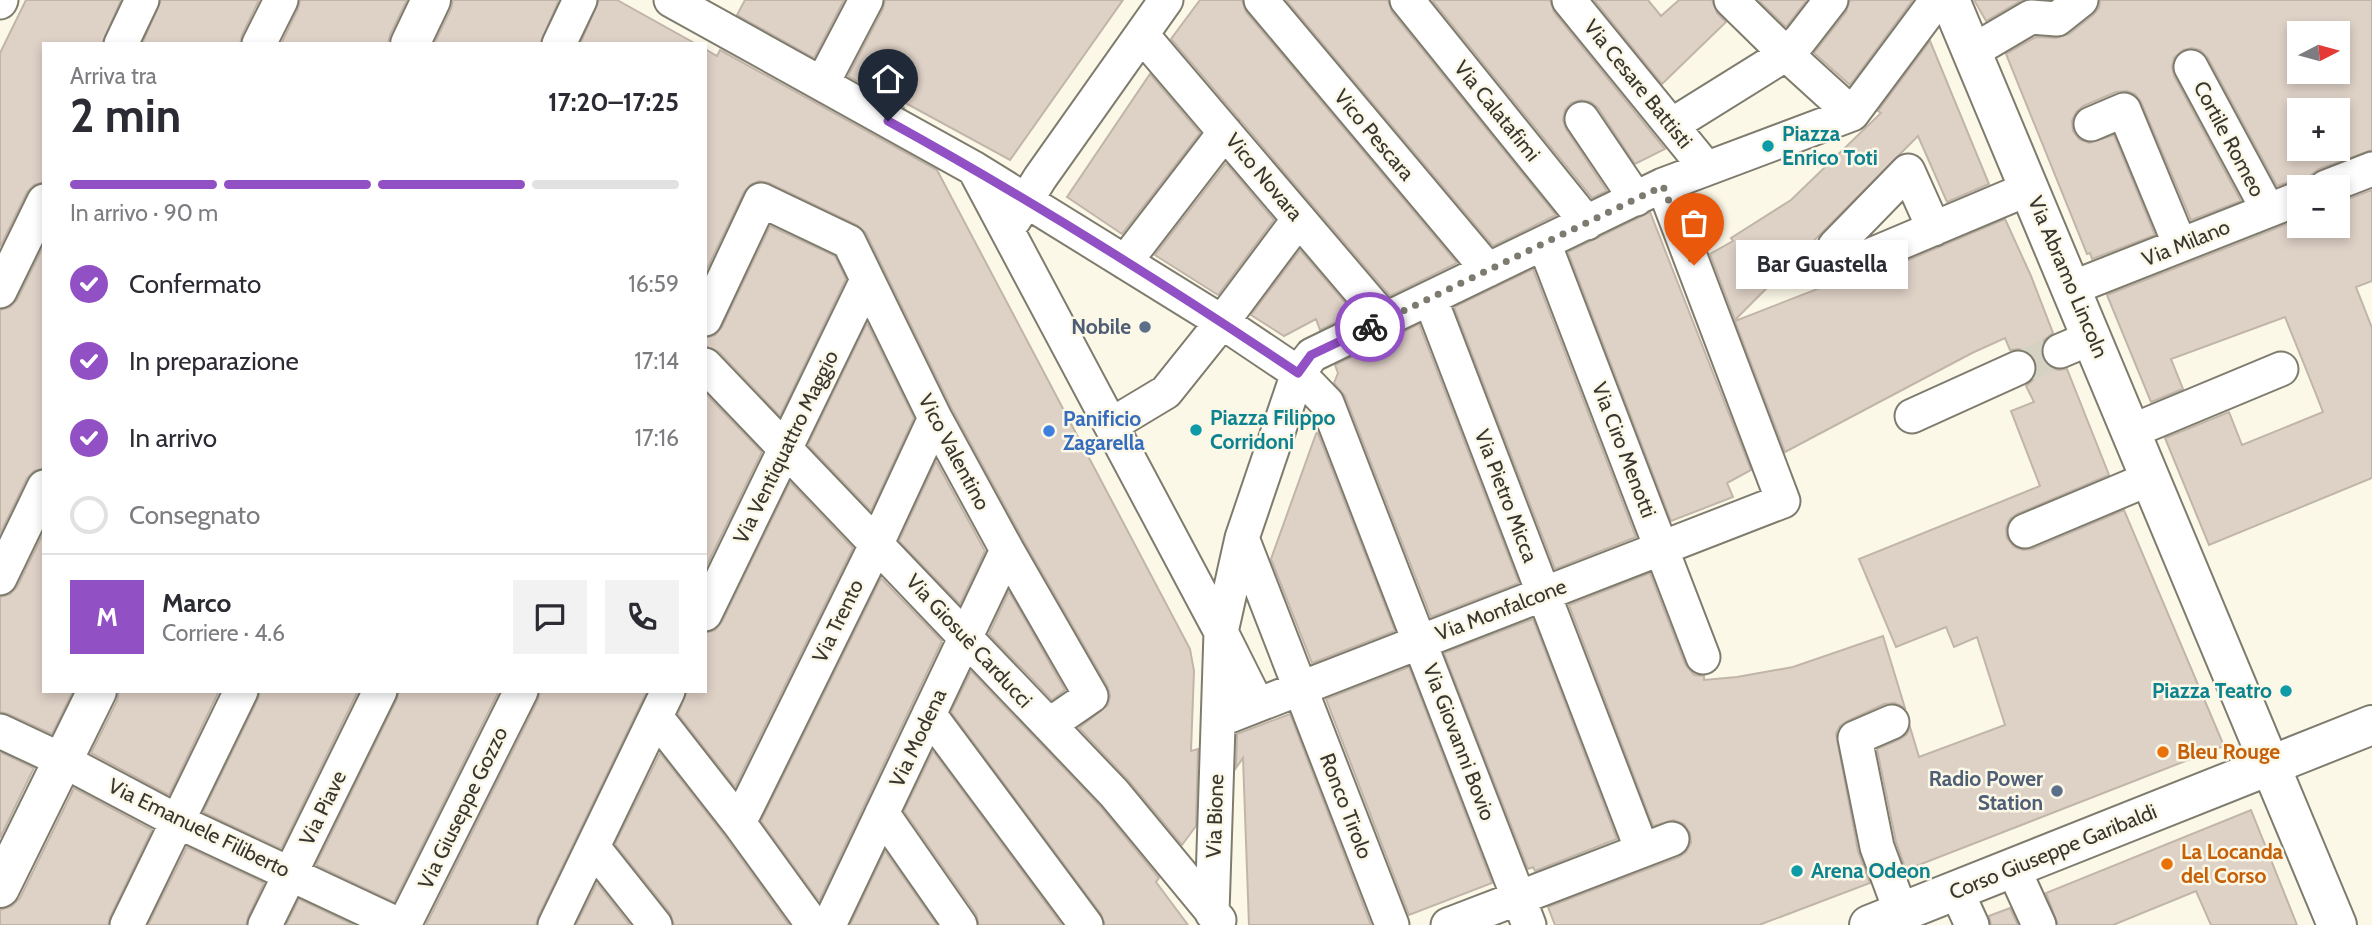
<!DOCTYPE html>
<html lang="it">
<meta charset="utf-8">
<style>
:root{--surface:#fff;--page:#f2f2f3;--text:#2b2b33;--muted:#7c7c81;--line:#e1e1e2;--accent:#9250c5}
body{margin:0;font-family:Cabin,sans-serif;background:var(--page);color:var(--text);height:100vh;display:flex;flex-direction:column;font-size:26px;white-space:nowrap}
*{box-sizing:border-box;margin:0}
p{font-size:23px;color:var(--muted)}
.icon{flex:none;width:38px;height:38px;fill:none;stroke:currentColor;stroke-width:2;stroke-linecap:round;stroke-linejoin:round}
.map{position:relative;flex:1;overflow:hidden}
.side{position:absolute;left:42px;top:42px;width:665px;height:651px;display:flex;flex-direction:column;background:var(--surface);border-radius:0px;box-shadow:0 4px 10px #0003}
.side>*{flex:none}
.needle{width:46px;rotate:84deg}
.tools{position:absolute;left:2287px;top:21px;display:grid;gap:14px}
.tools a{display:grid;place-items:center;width:63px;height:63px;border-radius:0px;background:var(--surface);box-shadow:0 4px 10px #0003;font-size:35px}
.pin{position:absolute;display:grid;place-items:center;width:60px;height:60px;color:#fff;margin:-72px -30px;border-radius:50% 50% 50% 0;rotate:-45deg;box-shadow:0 0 7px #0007}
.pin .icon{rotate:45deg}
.courier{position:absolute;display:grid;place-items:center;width:70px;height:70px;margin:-35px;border:5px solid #9250c5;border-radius:50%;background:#fff;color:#222;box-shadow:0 2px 9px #0007}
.bubble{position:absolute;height:49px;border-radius:0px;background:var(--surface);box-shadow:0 4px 10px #0003;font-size:23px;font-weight:800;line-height:49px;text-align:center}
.head em{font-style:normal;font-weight:800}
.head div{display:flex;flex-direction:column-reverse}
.head{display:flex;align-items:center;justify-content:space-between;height:119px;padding:0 28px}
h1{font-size:46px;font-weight:800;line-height:52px}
.bar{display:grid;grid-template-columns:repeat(4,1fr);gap:10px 7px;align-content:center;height:84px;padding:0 28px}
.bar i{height:9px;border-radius:5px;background:var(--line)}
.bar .on{background:var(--accent)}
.bar p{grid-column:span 4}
.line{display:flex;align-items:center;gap:18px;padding:0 28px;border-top:2px solid var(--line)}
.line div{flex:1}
.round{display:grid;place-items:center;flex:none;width:74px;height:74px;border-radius:0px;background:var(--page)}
ol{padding:0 28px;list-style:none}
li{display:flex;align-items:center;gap:21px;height:77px}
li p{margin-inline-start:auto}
li .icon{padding:7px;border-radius:50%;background:var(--accent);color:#fff;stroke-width:4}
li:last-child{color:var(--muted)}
li i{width:38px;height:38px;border:4px solid var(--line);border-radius:50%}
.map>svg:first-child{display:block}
.building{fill:#ded1c6;stroke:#c1b5aa;stroke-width:2;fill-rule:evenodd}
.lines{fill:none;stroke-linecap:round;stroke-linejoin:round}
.minor-tunnel{stroke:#d5d1c3;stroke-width:33;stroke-dasharray:33 17;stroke-linecap:butt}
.minor-casing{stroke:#7f7c6e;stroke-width:37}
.tertiary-casing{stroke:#7f7c6e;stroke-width:42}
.secondary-casing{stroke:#7f7c6e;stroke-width:42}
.minor{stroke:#fff;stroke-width:33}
.tertiary{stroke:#fff;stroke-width:38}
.secondary{stroke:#fff;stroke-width:38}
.done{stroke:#7d7a70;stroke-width:7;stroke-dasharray:0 12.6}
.route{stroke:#9250c5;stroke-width:9}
.culture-dot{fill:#0f9aa8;stroke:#fcf8e8;stroke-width:2.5}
.service-dot{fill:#5c6f8a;stroke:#fcf8e8;stroke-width:2.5}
.shop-dot{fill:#3f7fe0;stroke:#fcf8e8;stroke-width:2.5}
.food-dot{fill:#e8710a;stroke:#fcf8e8;stroke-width:2.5}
.labels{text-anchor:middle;stroke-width:5;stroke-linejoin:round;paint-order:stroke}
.street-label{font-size:21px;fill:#383630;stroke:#fcf8e8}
.culture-label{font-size:21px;font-weight:bold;fill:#0d838f;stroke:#fcf8e8;text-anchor:start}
.service-label{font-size:21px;font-weight:bold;fill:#4e5e75;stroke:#fcf8e8;text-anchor:end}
.shop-label{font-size:21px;font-weight:bold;fill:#366cbe;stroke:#fcf8e8;text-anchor:start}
.food-label{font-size:21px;font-weight:bold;fill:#c56008;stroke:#fcf8e8;text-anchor:start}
</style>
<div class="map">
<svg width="2372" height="925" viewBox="0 0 2372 925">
<rect width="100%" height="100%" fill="#fcf8e8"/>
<path class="building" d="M26 0H121L102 44H44V182L34 185 27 192 0 247V53Z
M161 0H259L242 35 240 44H142Z
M300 0H407L390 35 388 44H281L298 9Z
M453 0H559L540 44H434L451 9Z
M599 0H617L696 44H580Z
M745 0H844L814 58 737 15Z
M885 0H1123L1010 160 900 100 904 108 848 76 883 9Z
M1200 0H1242L1246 12 1457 263 1390 296 1171 39Z
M1286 0H1388L1392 12 1556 215 1493 246Z
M1432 0H1550L1554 12 1665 149 1635 164 1598 108 1591 102 1581 100 1571 103 1565 110 1563 120 1566 129 1607 191 1592 198Z
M1594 0H1648L1661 16 1679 0H1712L1717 13 1726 22 1662 84Z
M1758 0H1807L1786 27Z
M1850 0H1913L1850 85 1814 53 1846 12Z
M1974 0H2022L1986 21Z
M2100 0H2372V150L2319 169 2311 175 2308 181 2294 180 2277 186 2208 58 2200 50 2192 48 2183 50 2174 58 2172 67 2174 76 2241 201 2191 220 2141 102 2135 94 2127 91 2116 92 2083 106 2076 112 2072 121 2073 131 2079 139 2089 143 2114 135 2155 235 2092 259 2090 253 2087 254 2006 54 2036 37 2056 38 2069 34 2093 15 2099 8ZM2300 33H2338V72H2300ZM2300 110H2338V149H2300Z
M1930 41 1989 184 1947 202 1918 136 1735 320 1710 254 1733 241 1731 238 1791 200 1881 113 1878 111Z
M705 49 717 56 720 50 937 170 1190 649 1194 671 1191 751 1198 749 1196 826 1182 845 1129 781 1079 728 1108 705 1110 696 1108 687 1024 541 952 409 866 233 857 225 769 183 759 181 750 185 744 192 705 273Z
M1150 74 1200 133 1122 234 1067 197Z
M1226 163 1274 220 1218 295 1155 255Z
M2372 190V281L2356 287 2372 328V478L2209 545 2165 438 2229 412 2242 445 2323 412 2308 374 2285 317 2171 359 2183 389 2151 402 2107 295 2300 219V226H2338V203Z
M1650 212 1751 470 1727 483 1733 497 1671 521 1568 252Z
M2005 219 2031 276 2053 333 2044 340 2041 348 2042 358 2049 367 2058 370 2067 369 2109 475 2017 514 2010 519 2006 528 2007 538 2014 547 2023 550 2032 549 2124 510 2224 746 1906 870 1896 842 1877 749 1900 739 1907 734 1910 727 1919 757 2005 725 1977 637 1954 647 1946 627 1896 647 1859 559 2040 486 2011 411 2034 402 2026 386 2034 379 2037 369 2036 361 2029 352 2019 349 2010 350 2005 338 1972 353 1785 452 1735 321 1835 282 1844 285 1852 284Z
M770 226 835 256 846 279 780 416 719 352 705 346V338L715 335 722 327Z
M44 245V468L34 471 27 478 0 534V310L10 307 17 300Z
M1300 250 1354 313 1320 330 1316 319 1284 336 1251 315Z
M1533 269 1636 537 1555 569 1454 307Z
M867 323 914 418 871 511 808 445Z
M1419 324 1519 583 1431 617 1345 396 1334 383 1338 373 1335 365Z
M705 393 762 452 705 569Z
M1317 431 1395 631 1312 663 1271 559Z
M936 461 985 551 960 604 899 541Z
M790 482 853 548 735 787 678 714 687 691H705V633L715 630 722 622Z
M44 532V691H73L52 734 8 714 0 712V597L10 594 17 587Z
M1650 573 1685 664 1694 675 1704 676V680L1737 677 1793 667 1883 636 1905 708 1895 703 1884 704 1847 721 1840 726 1836 734 1858 851 1870 883 1759 925H1555L1548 907 1679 857 1686 852 1691 843 1690 833 1684 824 1674 820 1653 826 1569 605Z
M881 578 942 641 819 901 761 821Z
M1009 591 1065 690 1052 700 989 634Z
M1533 619 1617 839 1535 871 1533 867 1528 869 1444 653Z
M1409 667 1492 883 1409 915 1326 699Z
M971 671 1100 806 1159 878 1156 882 1188 925H1105L1101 914 951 712Z
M119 691H219L169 795 91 753 117 701Z
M260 691H358L281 849 203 812 258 699Z
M399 691H499L394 902 316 865 397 699Z
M540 691H647L538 917 536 925H426L538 700Z
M1290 714 1371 925H1249L1243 758 1236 768 1237 734Z
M933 751 1062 925H979L976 914 904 811Z
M0 752 34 768 0 838Z
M660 753 724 835 789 925H674L670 913 615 844Z
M74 788 152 830 110 917 108 925H0V910L12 906 20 898Z
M2251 810 2297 925H2211L2196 891 2113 925H2058L2046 893Z
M187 847 264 883 248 917 246 925H148Z
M885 851 937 925H850Z
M597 883 630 925H576Z
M299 899 354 925H286Z
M2010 908 2018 925H1991L1989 916Z"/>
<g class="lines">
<path class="minor-tunnel" d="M2018 368 2060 351"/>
<g class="minor-casing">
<path id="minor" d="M671 0 975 169 1222 322 1298 373 1327 403 1529 925
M1261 0 1488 270
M1407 0 1587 223
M1569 0 1706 168
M1731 0 1786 54 1852 114
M0 2 1 0
M1142 35 1385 320
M121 44 142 0
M259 44 281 0
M559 44 580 0
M1973 51 2031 17 2057 19 2081 0
M2191 67 2268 210
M822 84 866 0
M1582 119 1636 199
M2091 124 2124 110 2180 245
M1672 125 1786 54 1800 40 1831 0
M976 172 1221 632 1257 704
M2326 187 2372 169
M1014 220 1040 178 1166 0
M1934 229 1908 171 1835 246 1845 266 2030 188
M1544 243 1703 657
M1125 262 1225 132
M2072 288 2300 198
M0 291 44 201
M1430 298 1642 850
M705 319 761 200 849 242 935 418 1007 550 1091 696 1049 725
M2060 351 2093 337
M705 365 1114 793 1219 920
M1912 416 2018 368
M1111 425 1166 392 1222 322 1299 219
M2132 431 2281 369
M2025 531 2151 478
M1242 538 1392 925
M0 578 44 487
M705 614 867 280
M929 714 1086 925
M656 717 739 823 813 925
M1219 720 1783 501 1663 185
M1892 722 1855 738 1877 847 1901 912
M0 731 64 761 177 821 399 925
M882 813 960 925
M739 823 877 543 935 418
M593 847 655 925
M2013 868 2039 925
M1956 890 1972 925
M1212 913 1221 632 1242 538 1298 373 1312 355 1663 185 1852 114 1937 0
M127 925 241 691
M265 925 380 691
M404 925 521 691
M555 925 668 691
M829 925 1007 550
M1448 925 1672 839"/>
</g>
<g class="tertiary-casing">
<path id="tertiary" d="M410 44 431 0
M0 888 97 691
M1869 925 2372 725"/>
</g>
<g class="secondary-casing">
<path id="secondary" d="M1950 0 2337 925"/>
</g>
<use href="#minor" class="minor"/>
<use href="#tertiary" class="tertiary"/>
<use href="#secondary" class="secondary"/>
</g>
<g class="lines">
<path class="done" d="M1370 327 1663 186 1694 265"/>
<path class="route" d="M888 121C1028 198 1165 284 1298 373L1311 355 1370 327"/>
</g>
<g class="culture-dot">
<circle cx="1768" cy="146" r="7"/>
<circle cx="1196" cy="430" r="7"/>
<circle cx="2286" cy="691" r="7"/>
<circle cx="1797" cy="871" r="7"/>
</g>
<g class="service-dot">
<circle cx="1145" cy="327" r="7"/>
<circle cx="2057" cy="791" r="7"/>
</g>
<circle class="shop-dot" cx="1049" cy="431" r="7"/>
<g class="food-dot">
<circle cx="2163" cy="752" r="7"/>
<circle cx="2167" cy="864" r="7"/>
</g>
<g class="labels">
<g class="street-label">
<text transform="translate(1638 84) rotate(51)" y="7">Via Cesare Battisti</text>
<text transform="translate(1497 111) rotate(51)" y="7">Via Calatafimi</text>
<text transform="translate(1374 135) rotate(50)" y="7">Vico Pescara</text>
<text transform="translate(2229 139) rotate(62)" y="7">Cortile Romeo</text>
<text transform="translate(1264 177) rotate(50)" y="7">Vico Novara</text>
<text transform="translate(2186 243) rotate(-22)" y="7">Via Milano</text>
<text transform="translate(2068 277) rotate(67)" y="7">Via Abramo Lincoln</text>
<text transform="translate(786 447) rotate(-64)" y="7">Via Ventiquattro Maggio</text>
<text transform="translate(1624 450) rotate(69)" y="7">Via Ciro Menotti</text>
<text transform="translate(954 452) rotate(62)" y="7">Vico Valentino</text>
<text transform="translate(1506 496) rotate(69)" y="7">Via Pietro Micca</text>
<text transform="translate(1501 610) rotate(-21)" y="7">Via Monfalcone</text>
<text transform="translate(838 621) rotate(-64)" y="7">Via Trento</text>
<text transform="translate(969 641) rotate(47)" y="7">Via Giosuè Carducci</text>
<text transform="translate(918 738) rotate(-65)" y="7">Via Modena</text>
<text transform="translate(1459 742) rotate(69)" y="7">Via Giovanni Bovio</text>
<text transform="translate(1346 806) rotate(69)" y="7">Ronco Tirolo</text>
<text transform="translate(323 808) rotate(-64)" y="7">Via Piave</text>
<text transform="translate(463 808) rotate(-64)" y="7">Via Giuseppe Gozzo</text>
<text transform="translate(1215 816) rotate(-88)" y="7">Via Bione</text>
<text transform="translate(199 828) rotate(26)" y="7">Via Emanuele Filiberto</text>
<text transform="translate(2053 852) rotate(-22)" y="7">Corso Giuseppe Garibaldi</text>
</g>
<g class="culture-label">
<text x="1782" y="141">Piazza<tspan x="1782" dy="24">Enrico Toti</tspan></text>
<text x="1210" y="425">Piazza Filippo<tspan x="1210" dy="24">Corridoni</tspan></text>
<text x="2272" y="698" text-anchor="end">Piazza Teatro</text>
<text x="1811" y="878">Arena Odeon</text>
</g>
<g class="service-label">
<text x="1131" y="334">Nobile</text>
<text x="2043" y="786">Radio Power<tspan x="2043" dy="24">Station</tspan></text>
</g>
<g class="shop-label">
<text x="1063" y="426">Panificio<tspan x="1063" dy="24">Zagarella</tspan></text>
</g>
<g class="food-label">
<text x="2177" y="759">Bleu Rouge</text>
<text x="2181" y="859">La Locanda<tspan x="2181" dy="24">del Corso</tspan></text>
</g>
</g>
</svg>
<div class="tools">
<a><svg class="needle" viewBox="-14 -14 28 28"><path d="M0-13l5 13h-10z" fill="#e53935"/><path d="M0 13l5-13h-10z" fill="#7c7c81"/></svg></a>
<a>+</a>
<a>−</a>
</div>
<div class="pin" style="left:1694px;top:265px;background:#ea580c"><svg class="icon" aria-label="bag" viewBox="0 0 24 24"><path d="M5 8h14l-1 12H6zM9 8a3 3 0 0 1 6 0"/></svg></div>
<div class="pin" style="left:888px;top:121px;background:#1f2937"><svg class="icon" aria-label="home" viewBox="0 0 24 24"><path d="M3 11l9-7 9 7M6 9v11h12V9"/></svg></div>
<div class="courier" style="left:1370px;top:327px"><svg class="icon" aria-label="bike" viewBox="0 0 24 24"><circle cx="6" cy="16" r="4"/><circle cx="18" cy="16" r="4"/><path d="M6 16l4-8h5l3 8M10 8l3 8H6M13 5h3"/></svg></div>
<div class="bubble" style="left:1736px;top:240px;width:172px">Bar Guastella</div>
<section class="side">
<div class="head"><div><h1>2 min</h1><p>Arriva tra</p></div><em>17:20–17:25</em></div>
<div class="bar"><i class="on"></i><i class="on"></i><i class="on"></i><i></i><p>In arrivo · 90 m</p></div>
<ol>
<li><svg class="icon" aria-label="check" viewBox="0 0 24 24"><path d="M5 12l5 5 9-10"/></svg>Confermato<p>16:59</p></li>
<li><svg class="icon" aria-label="check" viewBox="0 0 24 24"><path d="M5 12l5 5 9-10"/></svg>In preparazione<p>17:14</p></li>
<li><svg class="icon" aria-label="check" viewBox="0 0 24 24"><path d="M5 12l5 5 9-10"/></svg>In arrivo<p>17:16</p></li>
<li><i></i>Consegnato</li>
</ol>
<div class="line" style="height:126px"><b class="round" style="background:var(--accent);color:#fff">M</b><div><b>Marco</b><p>Corriere · 4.6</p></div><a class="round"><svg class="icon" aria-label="chat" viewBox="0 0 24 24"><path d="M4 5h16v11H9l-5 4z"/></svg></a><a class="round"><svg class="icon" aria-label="phone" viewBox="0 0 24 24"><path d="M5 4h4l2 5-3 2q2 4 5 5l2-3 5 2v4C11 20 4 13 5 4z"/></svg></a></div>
</section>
</div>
